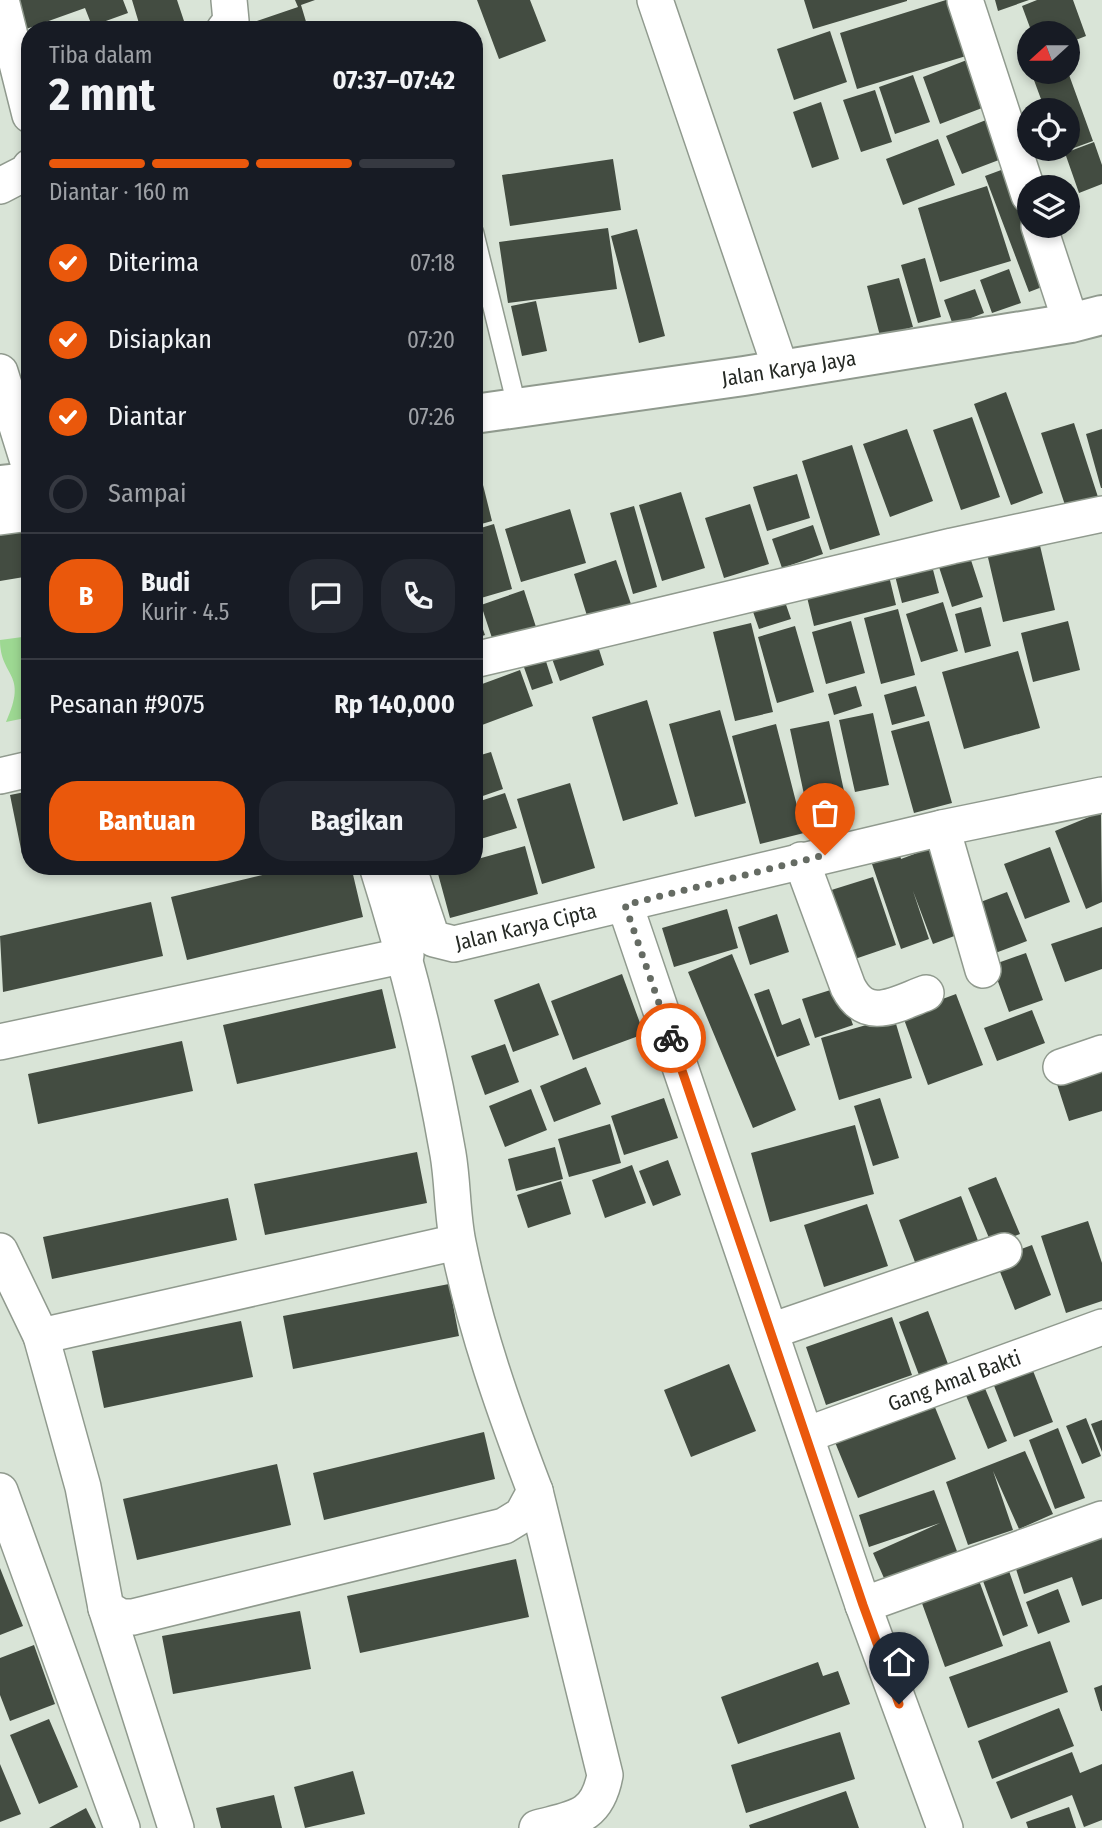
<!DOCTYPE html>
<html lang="id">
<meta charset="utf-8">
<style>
:root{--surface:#171b24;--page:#242831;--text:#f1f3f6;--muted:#9ea1a6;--line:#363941;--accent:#ea580c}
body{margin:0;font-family:"Fira Sans Condensed",sans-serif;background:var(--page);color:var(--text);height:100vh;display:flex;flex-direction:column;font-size:26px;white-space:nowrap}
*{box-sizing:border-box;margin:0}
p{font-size:23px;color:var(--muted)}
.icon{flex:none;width:38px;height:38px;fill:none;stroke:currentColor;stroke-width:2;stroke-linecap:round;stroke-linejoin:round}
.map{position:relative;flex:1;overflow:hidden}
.details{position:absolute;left:21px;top:21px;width:462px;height:854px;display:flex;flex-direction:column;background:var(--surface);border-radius:28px;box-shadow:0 4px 10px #0003}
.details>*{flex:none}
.needle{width:46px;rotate:249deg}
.buttons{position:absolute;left:1017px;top:21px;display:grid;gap:14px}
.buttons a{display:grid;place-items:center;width:63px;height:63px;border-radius:50%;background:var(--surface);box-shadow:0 4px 10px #0003;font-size:35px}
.pin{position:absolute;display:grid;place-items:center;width:60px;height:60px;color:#fff;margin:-72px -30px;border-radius:50% 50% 50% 0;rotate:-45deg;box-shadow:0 0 7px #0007}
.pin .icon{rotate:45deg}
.courier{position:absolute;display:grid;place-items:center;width:70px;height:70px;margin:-35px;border:5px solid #ea580c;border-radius:50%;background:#fff;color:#222;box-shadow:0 2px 9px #0007}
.overview em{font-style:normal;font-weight:700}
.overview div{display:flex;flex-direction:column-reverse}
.overview{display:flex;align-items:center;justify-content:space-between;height:119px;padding:0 28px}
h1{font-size:46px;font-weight:700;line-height:52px}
.bar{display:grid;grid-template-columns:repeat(4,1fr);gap:10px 7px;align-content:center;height:84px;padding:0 28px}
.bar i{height:9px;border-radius:5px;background:var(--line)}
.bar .selected{background:var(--accent)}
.bar p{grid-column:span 4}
.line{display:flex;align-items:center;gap:18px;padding:0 28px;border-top:2px solid var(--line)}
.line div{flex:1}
.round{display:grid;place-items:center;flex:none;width:74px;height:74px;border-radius:28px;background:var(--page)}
ol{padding:0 28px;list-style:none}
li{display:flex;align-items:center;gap:21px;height:77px}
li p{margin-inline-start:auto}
li .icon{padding:7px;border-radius:50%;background:var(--accent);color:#fff;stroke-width:4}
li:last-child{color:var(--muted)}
li i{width:38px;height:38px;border:4px solid var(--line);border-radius:50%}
.action{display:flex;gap:14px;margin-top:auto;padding:14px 28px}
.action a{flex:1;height:80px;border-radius:28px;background:var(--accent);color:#fff;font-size:28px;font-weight:700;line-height:80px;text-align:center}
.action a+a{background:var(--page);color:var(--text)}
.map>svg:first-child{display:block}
.water{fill:#9dd892}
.building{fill:#434c41}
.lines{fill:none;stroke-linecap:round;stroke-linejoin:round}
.lane-casing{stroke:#909a8e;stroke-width:21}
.street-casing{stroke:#909a8e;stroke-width:38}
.secondary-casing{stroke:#909a8e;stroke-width:42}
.lane{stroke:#fff;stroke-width:18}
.street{stroke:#fff;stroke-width:35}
.secondary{stroke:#fff;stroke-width:38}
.done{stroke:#656b63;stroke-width:7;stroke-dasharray:0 12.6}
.route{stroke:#ea580c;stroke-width:9}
.labels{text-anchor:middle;stroke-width:7;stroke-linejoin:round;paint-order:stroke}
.street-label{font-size:21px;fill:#262a25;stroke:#fff}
</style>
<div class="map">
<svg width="1102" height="1828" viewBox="0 0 1102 1828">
<rect width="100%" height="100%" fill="#d9e4d7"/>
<path class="water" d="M30 636V717L6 722C29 672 0 678 0 640Z"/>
<path class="building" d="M3 0H123L128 13 92 26 85 8 15 33Z
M132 0H177L185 24 167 30H141Z
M295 0H315L301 5 307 25 294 30H256L254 22 298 7Z
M477 0H530L546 41 499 59Z
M804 0H907V1L813 29Z
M946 0H960L976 53 857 89 840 33Z
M995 0H1029L998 11Z
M1037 0H1073L1086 36 1068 43V33H1032L1022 6Z
M830 31 847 82 794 100 777 49Z
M972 58 990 105 940 124 923 77Z
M1031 72H1068L1093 141 1060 153 1059 149H1068V110H1045Z
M913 75 930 122 895 134 879 87Z
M875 90 892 142 861 152 843 100Z
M821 102 839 159 812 168 793 112Z
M996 116 1012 155 962 174 946 136Z
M938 139 955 185 903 205 886 159Z
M1094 142 1102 165V184L1079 193 1065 153Z
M613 159 621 210 510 226 502 175Z
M1012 166 1029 212V226L1055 282 1029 292 985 176Z
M987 186 1011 261 940 282 918 208Z
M608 228 617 289 508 303 499 242Z
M637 229 665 336 639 343 611 236Z
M925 258 941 317 918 323 901 265Z
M1009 269 1021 303 992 313 980 280Z
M899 278 913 327 880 336 867 286Z
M975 289 984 313 953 325 944 300Z
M536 301 547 351 522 356 511 306Z
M1006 392 1043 493 1011 505 974 404Z
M972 417 1000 497 961 510 933 430Z
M1074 423 1098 497 1066 508 1041 433Z
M907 429 933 501 890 517 863 444Z
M1102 429V488H1101L1086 434Z
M852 445 880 535 830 550 802 461Z
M475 453 492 521 474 526V454Z
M797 474 810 518 767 531 753 487Z
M681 492 705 568 662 581 639 505Z
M750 504 769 564 724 578 705 518Z
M634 506 657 587 633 594 610 513Z
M570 509 586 563 521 582 505 529Z
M30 517V576L0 581V521Z
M494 524 512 589 481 598 474 575V530Z
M813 525 823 554 782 568 772 539Z
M1038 537 1055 610 1003 622 986 549Z
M969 554 983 597 952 607 938 564Z
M930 558 939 593 902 603 893 568Z
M616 560 631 604 588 619 574 574Z
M888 572 896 605 814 626 806 593Z
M524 590 536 627 493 641 481 605Z
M783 596 791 619 759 629 751 606Z
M943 602 958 651 921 662 906 614Z
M474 604 485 635 474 639Z
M981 607 991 646 965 653 955 614Z
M898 609 915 675 881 684 864 618Z
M851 621 865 673 826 684 812 632Z
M1068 621 1080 670 1033 682 1021 633Z
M751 623 773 712 735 721 713 632Z
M795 626 814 692 777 703 758 637Z
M595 637 604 665 560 681 550 653Z
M542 649 553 683 532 690 520 656Z
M1018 651 1040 728 964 749 942 672Z
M520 670 533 706 474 728V687Z
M856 686 862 706 834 715 828 694Z
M916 686 925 716 892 725 884 695Z
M647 700 678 804 623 821 592 717Z
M720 710 746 803 695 817 669 724Z
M873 713 889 785 855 792 839 720Z
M829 721 847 805 808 813 790 729Z
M929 721 952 803 914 813 891 731Z
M776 724 804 833 760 844 732 736Z
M491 752 503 789 474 799V757Z
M570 783 595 868 542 884 517 799Z
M30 791V853L22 854 10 795Z
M505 793 517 828 474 841V803Z
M1101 812 1102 902 1086 909 1055 831Z
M525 846 538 894 450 918 437 870 474 866V860Z
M933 847 965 932 933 944 913 891 929 939 901 949 872 864 900 855 901 859Z
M1050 847 1070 902 1025 919 1004 864Z
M300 866H351L363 917 187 960 171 897Z
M873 877 896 945 849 961 825 892Z
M1007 892 1027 941 990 955 970 906Z
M151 902 163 956 3 992 0 936Z
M727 909 738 948 674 967 662 928Z
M777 914 789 952 750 965 738 927Z
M1102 927V969L1065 982 1051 944Z
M1026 953 1043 1000 1009 1012 992 965Z
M732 954 796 1110 753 1128 688 972Z
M622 974 644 1034 573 1060 551 1001Z
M539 983 559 1035 513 1052 494 1000Z
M840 987 853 1025 815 1038 802 999Z
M382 989 396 1048 237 1084 223 1025Z
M769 989 782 1025 800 1018 810 1045 777 1057 754 994Z
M956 994 983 1065 928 1085 902 1014Z
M1032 1010 1045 1043 997 1061 984 1028Z
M894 1017 912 1078 839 1100 821 1038Z
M182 1041 193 1091 38 1124 28 1074Z
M505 1044 519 1082 485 1095 471 1056Z
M1102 1063V1111L1069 1121 1055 1078Z
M586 1067 601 1104 554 1122 540 1086Z
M531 1089 547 1130 505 1147 489 1106Z
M664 1098 678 1138 624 1155 611 1116Z
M880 1098 899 1158 873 1166 854 1106Z
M610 1124 621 1163 569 1177 558 1139Z
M855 1125 874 1194 770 1222 751 1153Z
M555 1147 563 1179 516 1191 508 1159Z
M417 1152 427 1203 265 1235 254 1184Z
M668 1160 681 1195 653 1206 639 1171Z
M632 1165 646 1203 605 1218 592 1180Z
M996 1177 1020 1234 992 1245 968 1188Z
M561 1181 571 1214 528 1228 517 1195Z
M961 1196 980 1246 918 1270 899 1220Z
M228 1198 237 1240 52 1279 43 1237Z
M867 1204 888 1266 824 1287 804 1225Z
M1088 1221 1102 1263V1301L1066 1313 1041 1236Z
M1032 1245 1051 1295 1015 1310 995 1259Z
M449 1284 459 1336 293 1369 283 1316Z
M928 1311 948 1364 919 1375 899 1322Z
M892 1317 912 1375 826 1405 806 1347Z
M241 1321 253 1377 104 1408 92 1351Z
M1030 1363 1053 1422 1014 1437 991 1378Z
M729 1364 756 1431 691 1457 664 1390Z
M984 1386 1007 1441 988 1449 965 1393Z
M930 1395 956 1459 858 1498 832 1435Z
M1086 1418 1101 1456 1082 1464 1066 1426Z
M1102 1420V1452L1091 1424Z
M1058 1428 1085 1498 1055 1509 1029 1440Z
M484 1432 495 1479 324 1520 313 1473Z
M1025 1451 1053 1514 1019 1529 993 1471 1013 1530 968 1545 946 1482Z
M277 1464 291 1525 137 1560 123 1499Z
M934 1490 958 1554 887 1585 873 1553 940 1523 869 1547 859 1515Z
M1102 1537V1599L1082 1606 1072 1577 1024 1594 1015 1566Z
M516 1559 529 1617 360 1653 347 1596Z
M0 1568 23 1626 0 1635Z
M1009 1571 1028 1626 1003 1636 983 1581Z
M977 1575 1003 1646 945 1667 919 1595Z
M1058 1589 1070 1622 1038 1634 1026 1602Z
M300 1611 311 1669 173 1694 162 1636Z
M1050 1641 1068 1692 968 1728 949 1677Z
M34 1645 55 1704 10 1721 0 1695V1658Z
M818 1662 823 1676 838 1671 850 1704 738 1744 721 1697Z
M1102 1685V1711H1101L1094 1688Z
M1059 1708 1074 1746 992 1779 978 1741Z
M49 1719 78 1787 39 1804 10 1735Z
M840 1732 855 1779 746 1813 731 1765Z
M1072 1752 1080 1773 1102 1764V1820L1084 1827 1072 1795 1011 1819 996 1782Z
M0 1764 21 1814 0 1822Z
M353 1771 365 1814 305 1828 294 1787Z
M846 1791 859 1828H750L749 1825Z
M274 1795 282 1828H221L216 1808Z
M1069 1807 1076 1828H1028L1026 1822Z
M86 1808 96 1828H49Z"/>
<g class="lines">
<g class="lane-casing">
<path id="lane" d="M474 232 517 407"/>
</g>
<g class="street-casing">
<g id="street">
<path d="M1 0 30 115"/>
<path d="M655 0 781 370"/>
<path d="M965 0 1029 195"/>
<path d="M224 30 231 21 229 0"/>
<path d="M0 186 27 172 30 167"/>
<path d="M1039 226 1071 323"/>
<path d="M0 372 30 468"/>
<path d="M0 517 30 513"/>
<path d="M474 660 952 546 1102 514"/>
<path d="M0 776 30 769"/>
<path d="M942 828 983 970"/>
<path d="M801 860 848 987C867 1024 896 1004 926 993"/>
<path id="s1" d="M408 866 430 932 434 939 454 944 942 828 1102 795"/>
<path d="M625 905 863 1605 945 1828"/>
<path d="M0 1042 406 955"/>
<path d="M1061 1067 1102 1053"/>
<path d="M0 1251 41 1336 83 1487 106 1608 121 1617H133L504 1526 522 1515 535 1491C504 1410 475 1328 458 1243 452 1214 453 1183 448 1154 431 1056 407 961 377 866"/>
<path d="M771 1331 1004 1251"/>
<path d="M41 1336 457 1242"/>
<path id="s2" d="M806 1435 1102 1327"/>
<path d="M0 1491 122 1828"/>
<path d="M535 1491 605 1775C597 1818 575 1818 537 1828"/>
<path d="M863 1605 1102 1519"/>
<path d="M106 1608 176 1828"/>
</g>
</g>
<g class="secondary-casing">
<g id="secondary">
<path id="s3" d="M474 414 744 376 1071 323 1102 315"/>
<path d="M0 485 30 482"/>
</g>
</g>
<use href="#lane" class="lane"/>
<use href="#street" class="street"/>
<use href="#secondary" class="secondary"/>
</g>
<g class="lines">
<path class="done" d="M671 1038 625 905 825 855"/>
<path class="route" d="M671 1038 863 1605 899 1704"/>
</g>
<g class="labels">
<g class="street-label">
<text dy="7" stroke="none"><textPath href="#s3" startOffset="318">Jalan Karya Jaya</textPath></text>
<text dy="7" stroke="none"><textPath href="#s1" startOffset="172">Jalan Karya Cipta</textPath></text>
<text dy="7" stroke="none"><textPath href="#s2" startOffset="158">Gang Amal Bakti</textPath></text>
</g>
</g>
</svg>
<div class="buttons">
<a><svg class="needle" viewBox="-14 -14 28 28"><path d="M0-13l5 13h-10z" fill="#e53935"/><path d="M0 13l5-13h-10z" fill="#9ea1a6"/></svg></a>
<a><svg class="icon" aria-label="locate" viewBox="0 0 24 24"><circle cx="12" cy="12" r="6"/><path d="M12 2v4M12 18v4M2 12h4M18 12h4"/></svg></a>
<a><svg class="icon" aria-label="layers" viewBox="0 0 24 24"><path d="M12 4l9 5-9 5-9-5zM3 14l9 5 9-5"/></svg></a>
</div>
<div class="pin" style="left:825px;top:855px;background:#ea580c"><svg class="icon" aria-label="bag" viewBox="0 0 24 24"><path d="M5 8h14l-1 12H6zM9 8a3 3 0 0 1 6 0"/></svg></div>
<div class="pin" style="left:899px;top:1704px;background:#1f2937"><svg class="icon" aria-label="home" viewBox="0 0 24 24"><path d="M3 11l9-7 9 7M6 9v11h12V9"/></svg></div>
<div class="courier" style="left:671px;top:1038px"><svg class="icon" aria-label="bike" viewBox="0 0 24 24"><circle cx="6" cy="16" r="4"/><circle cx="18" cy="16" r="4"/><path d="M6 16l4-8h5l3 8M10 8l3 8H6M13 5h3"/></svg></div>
<section class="details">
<div class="overview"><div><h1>2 mnt</h1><p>Tiba dalam</p></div><em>07:37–07:42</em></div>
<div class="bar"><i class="selected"></i><i class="selected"></i><i class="selected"></i><i></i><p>Diantar · 160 m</p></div>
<ol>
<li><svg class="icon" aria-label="check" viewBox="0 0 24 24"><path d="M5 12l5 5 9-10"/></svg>Diterima<p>07:18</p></li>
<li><svg class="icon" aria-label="check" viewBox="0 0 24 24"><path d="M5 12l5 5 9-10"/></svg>Disiapkan<p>07:20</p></li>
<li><svg class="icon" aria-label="check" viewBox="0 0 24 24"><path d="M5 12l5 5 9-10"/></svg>Diantar<p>07:26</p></li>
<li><i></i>Sampai</li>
</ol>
<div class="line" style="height:126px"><b class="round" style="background:var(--accent);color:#fff">B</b><div><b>Budi</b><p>Kurir · 4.5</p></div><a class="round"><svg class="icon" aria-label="chat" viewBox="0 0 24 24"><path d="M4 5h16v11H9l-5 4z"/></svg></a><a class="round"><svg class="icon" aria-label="phone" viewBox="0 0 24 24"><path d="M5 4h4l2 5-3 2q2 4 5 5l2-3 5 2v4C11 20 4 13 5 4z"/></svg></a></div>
<div class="line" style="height:91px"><div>Pesanan #9075</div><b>Rp 140,000</b></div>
<div class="action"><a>Bantuan</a><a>Bagikan</a></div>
</section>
</div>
